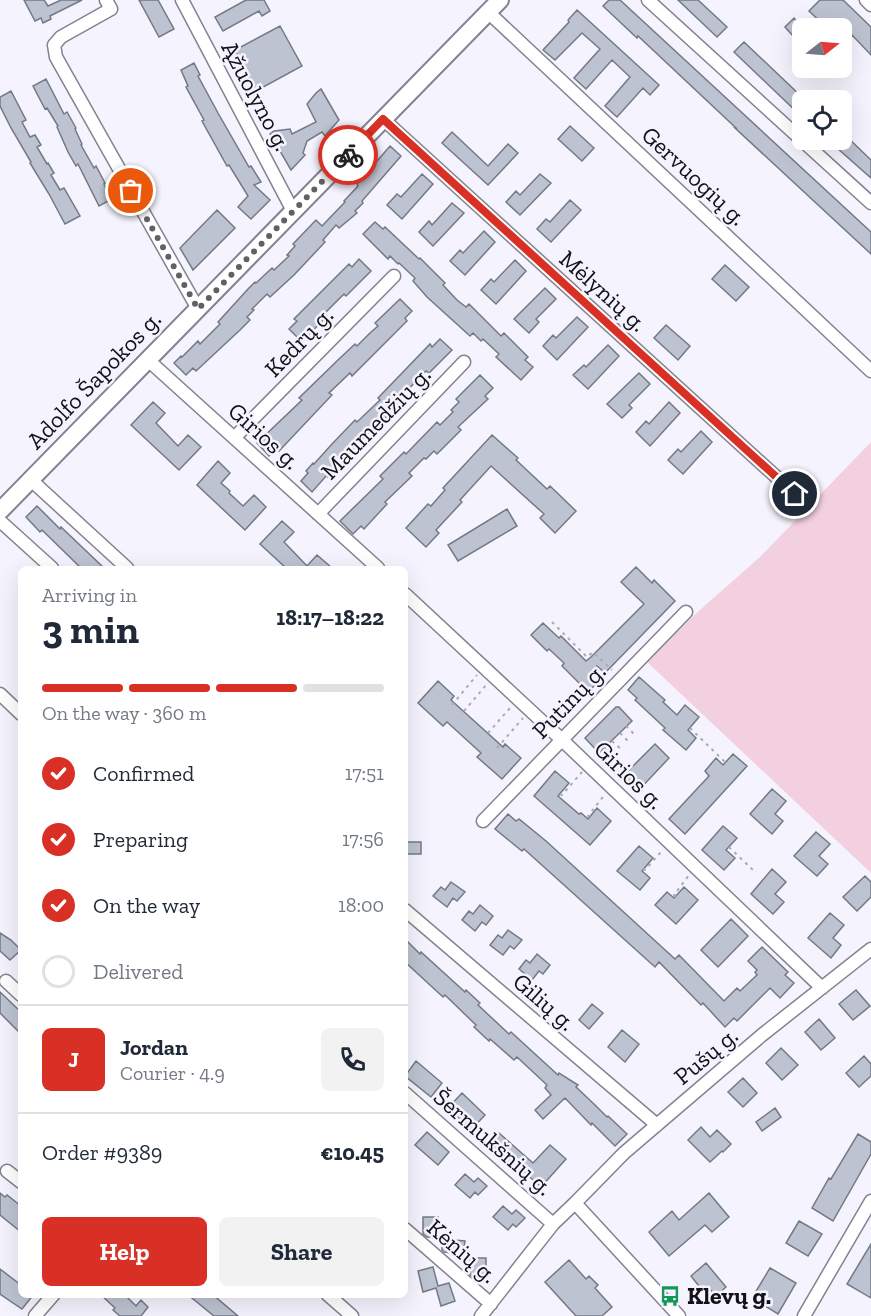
<!DOCTYPE html>
<meta charset="utf-8">
<style>
:root{--surface:#fff;--page:#f2f2f3;--text:#1f2937;--muted:#747a83;--line:#e0e1e3;--accent:#d93025}
body{margin:0;font-family:"Zilla Slab",serif;background:var(--page);color:var(--text);height:100vh;display:flex;flex-direction:column;font-size:22px;white-space:nowrap}
*{box-sizing:border-box;margin:0}
p{font-size:20px;color:var(--muted)}
.icon{flex:none;width:33px;height:33px;fill:none;stroke:currentColor;stroke-width:2;stroke-linecap:round;stroke-linejoin:round}
.map{position:relative;flex:1;overflow:hidden}
.drawer{position:absolute;left:18px;top:566px;width:390px;height:732px;display:flex;flex-direction:column;background:var(--surface);border-radius:9px;box-shadow:0 6px 24px #0002}
.drawer>*{flex:none}
.needle{width:39px;rotate:73deg}
.controls{position:absolute;left:792px;top:18px;display:grid;gap:12px}
.controls a{display:grid;place-items:center;width:60px;height:60px;border-radius:9px;background:var(--surface);box-shadow:0 6px 24px #0002;font-size:30px}
.pin{position:absolute;display:grid;place-items:center;width:51px;height:51px;color:#fff;margin:-26px;border:3px solid #fff;border-radius:50%;box-shadow:0 2px 6px #0007}
.courier{position:absolute;display:grid;place-items:center;width:60px;height:60px;margin:-30px;border:4px solid #d93025;border-radius:50%;background:#fff;color:#222;box-shadow:0 2px 8px #0007}
.head em{font-style:normal;font-weight:700}
.head div{display:flex;flex-direction:column-reverse}
.head{display:flex;align-items:center;justify-content:space-between;height:102px;padding:0 24px}
h1{font-size:39px;font-weight:700;line-height:45px}
.bar{display:grid;grid-template-columns:repeat(4,1fr);gap:9px 6px;align-content:center;height:72px;padding:0 24px}
.bar i{height:8px;border-radius:4px;background:var(--line)}
.bar .selected{background:var(--accent)}
.bar p{grid-column:span 4}
.line{display:flex;align-items:center;gap:15px;padding:0 24px;border-top:2px solid var(--line)}
.line div{flex:1}
.round{display:grid;place-items:center;flex:none;width:63px;height:63px;border-radius:9px;background:var(--page)}
ol{padding:0 24px;list-style:none}
li{display:flex;align-items:center;gap:18px;height:66px}
li p{margin-inline-start:auto}
li .icon{padding:6px;border-radius:50%;background:var(--accent);color:#fff;stroke-width:4}
li:last-child{color:var(--muted)}
li i{width:33px;height:33px;border:3px solid var(--line);border-radius:50%}
.cta{display:flex;gap:12px;margin-top:auto;padding:12px 24px}
.cta a{flex:1;height:69px;border-radius:9px;background:var(--accent);color:#fff;font-size:24px;font-weight:700;line-height:69px;text-align:center}
.cta a+a{background:var(--page);color:var(--text)}
.map>svg:first-child{display:block}
.green{fill:#f3d0e0}
.building{fill:#bdc3d1;stroke:#737985;stroke-width:1.5}
.lines{fill:none;stroke-linecap:round;stroke-linejoin:round}
.street-casing{stroke:#848290;stroke-width:15}
.secondary-casing{stroke:#848290;stroke-width:20}
.path{stroke:#acaab3;stroke-width:2;stroke-dasharray:3 4.5;stroke-linecap:butt}
.street{stroke:#fff;stroke-width:12}
.secondary{stroke:#fff;stroke-width:16}
.done{stroke:#616067;stroke-width:6;stroke-dasharray:0 10.8}
.route{stroke:#d93025;stroke-width:8}
.labels{text-anchor:middle;stroke-width:5;stroke-linejoin:round;paint-order:stroke}
.street-label{font-size:24px;fill:#111116;stroke:#f5f3fd}
.poi-label{font-size:24px;font-weight:bold;fill:#111116;stroke:#f5f3fd;text-anchor:start}
</style>
<div class="map">
<svg width="871" height="1316" viewBox="0 0 871 1316">
<rect width="100%" height="100%" fill="#f5f3fd"/>
<path class="green" d="M871 442V873L646 661 701 609 760 557Z"/>
<path class="building" d="M24 0H44L48 6 61 0H82L50 16 51 19 43 23 41 18 35 21Z
M139 0H158L174 29 159 37Z
M246 0H264L270 11 262 16 259 11 223 31 215 17Z
M609 0H620L871 232V254L735 128H736L638 36 637 38 603 6Z
M678 0H698L727 27 717 37Z
M820 0H843L871 27V55L852 35 842 45V28H827L809 11Z
M577 10 659 85 650 95 643 88 617 117 605 106 630 77 612 60 586 89 574 78 600 49 582 33 555 60 543 50 569 22 568 20Z
M794 18 802 28V46L785 27Z
M280 26 302 66 256 91 235 50Z
M744 42 802 97V117L734 52Z
M194 63 200 75 198 76 218 113 249 167 251 166 261 182 254 185 270 200 251 219 238 207 248 196 229 165 227 166 202 121 204 120 186 87 188 86 181 70Z
M46 79 64 114 67 112 76 128 75 129 82 144 81 145 94 168 96 166 105 183 104 184 112 199 99 206 78 164 76 166 68 152 57 127 58 126 47 108 45 109 33 86Z
M321 89 339 120 325 136 322 132 307 141 303 153 305 155 291 170 270 134 274 131 290 129 292 134 316 122 307 104 316 93Z
M11 91 26 120 22 122 30 137 35 135 41 145 37 147 47 164 48 163 54 173 51 175 60 190 64 188 80 216 65 224 49 194 30 163 31 162 11 128 0 106V97Z
M570 126 594 148 582 161 558 139Z
M452 132 488 166 508 144 518 153 488 185 442 143Z
M842 132 871 160V178L828 140H842Z
M390 146 401 156 362 201 363 203 355 211 357 213 339 228 336 225 323 240 325 242 294 275 270 297 267 294 252 309 254 310 247 317 250 320 240 330 196 371 193 368 186 375 174 363 181 356 182 357 198 341 200 344 220 324 218 322 248 289 255 282 256 283 272 268 274 270 289 256 287 255 295 246 293 244 316 220 322 226 345 202 344 201 358 186 357 184Z
M422 174 433 184 402 219 387 205 397 194 401 197Z
M540 174 551 183 520 215 506 202 516 191 520 195Z
M570 200 581 210 551 242 537 229 546 219 550 222Z
M452 203 464 213 433 246 419 232 429 221 432 225Z
M217 210 235 228 193 270 180 248Z
M375 222 383 229 385 227 419 259 420 258 445 283 443 285 457 300 466 307 469 304 501 336 504 333 528 357 525 360 533 367 521 380 496 357 499 354 483 339 481 341 473 333 470 336 427 297 413 281 415 278 399 263 398 264 390 256 388 259 363 234Z
M484 231 495 242 465 275 450 261 460 250 463 253Z
M359 259 371 271 346 296 344 294 324 314 327 316 302 342 289 329 297 321 294 319 349 264 352 267Z
M515 260 526 271 496 304 481 290 491 279 494 282Z
M725 265 749 287 736 301 712 279Z
M545 288 556 299 536 319 539 322 529 333 514 319Z
M400 299 412 311 405 318 407 321 352 376 350 373 329 393 332 395 279 451 277 448 269 456 257 443 302 400 299 398 339 359 355 344 357 346 370 333 378 326 375 323Z
M577 317 588 327 557 360 543 346 553 335 556 338Z
M666 325 690 346 678 360 654 338Z
M440 339 452 350 429 373 426 371 418 379 404 394 407 397 383 420 382 419 354 448 352 446 334 467 336 469 328 477 327 475 312 492 301 481 308 473 306 471 313 463 314 464 332 444 355 420 357 422 380 400 378 398 430 344 432 347Z
M608 345 619 356 588 389 573 375 584 365 586 367Z
M639 373 650 384 629 405 632 408 622 418 607 404Z
M480 375 493 388 485 396 488 399 458 427 461 430 437 454 434 451 426 459 424 458 409 473 412 476 385 502 387 504 364 529 361 526 353 534 340 521 383 479 380 476 404 452 406 454 437 422 440 425 453 412 451 410 459 402 456 399Z
M153 402 165 413 156 423 178 446 188 435 201 447 179 470 131 425Z
M669 402 680 413 650 446 636 432 646 421 649 424Z
M701 431 712 442 683 474 668 460 678 449 681 452Z
M492 435 518 458 516 460 547 489 550 486 576 511 555 533 540 518 544 514 491 466 460 500 462 502 436 530 439 533 426 547 406 528 428 504 431 506 445 490 443 488Z
M218 461 230 473 221 483 230 491 229 493 243 506 254 495 266 507 245 530 197 485Z
M37 506 60 529 61 527 104 568H81L42 530 40 532 26 517Z
M507 509 517 526 458 561 448 545Z
M282 521 294 532 284 542 307 566 317 555 332 568H286L260 544Z
M636 567 652 583 654 580 675 601 605 673 597 666 588 676 596 684 588 692 562 666 564 663 549 649 547 651 531 635 543 623 559 638 561 636 586 661 591 657 644 604 621 582Z
M639 677 665 700 663 702 677 715 685 705 699 717 688 730 696 738 686 750 663 730 665 728 635 700 637 698 628 690Z
M438 681 454 696 451 700 503 747 505 744 521 758 502 779 477 757 481 753 447 722 443 726 418 703Z
M616 707H619L632 721 599 753 585 738Z
M655 744 669 758 638 791 623 776Z
M733 754 747 766 685 834 669 819 709 776 705 771 716 758 723 765Z
M555 771 569 783 558 796 579 814 581 813 588 819 597 808 611 821 590 845 534 796Z
M772 789 786 801 775 814 783 821 772 834 750 814Z
M508 814 516 821 519 819 546 841 675 959 679 955 724 1001 737 988 740 991 757 975 755 972 757 970 748 961 762 947 788 972 785 975 794 983 780 998 770 988 737 1021 734 1018 725 1027 703 1003 701 1005 659 962 655 967 524 849 522 851 495 829Z
M723 826 737 838 726 850 735 858 724 870 702 850Z
M816 832 830 844 819 856 828 864 817 876 794 856Z
M405 842H421V854H405Z
M639 846 653 858 642 871 650 878 640 890 617 871Z
M772 869 786 882 775 894 784 902 773 914 751 894Z
M865 876 871 882V897L857 911 843 897Z
M451 882 465 892 457 901 453 898 447 907 433 896 441 887 445 890Z
M684 887 698 900 676 924 655 905 667 892 674 898Z
M480 905 493 916 486 925 482 922 475 931 462 920 469 911 473 914Z
M830 913 844 925 833 938 841 945 831 958 808 938Z
M731 919 748 936 718 967 701 950Z
M508 930 522 940 514 949 510 946 503 955 490 945 498 935 502 938Z
M0 933 11 940 21 950 10 960 0 951Z
M405 939 420 954 421 952 465 992 466 990 480 1003 478 1005 509 1034 511 1032 558 1075 559 1073 578 1085 576 1087 595 1105 607 1117 608 1116 627 1134 615 1146 592 1123 591 1125 565 1098 543 1119 535 1110 551 1095 545 1088 547 1085 517 1057 514 1060 490 1039 489 1041 474 1027 476 1025 445 995 443 997 405 962Z
M537 954 550 965 543 974 539 971 532 980 519 969 526 960 530 963Z
M856 990 870 1006 853 1020 839 1004Z
M0 992 21 1012V1034L0 1013Z
M592 1004 603 1013 589 1029 579 1020Z
M819 1019 835 1038 821 1050 805 1032Z
M622 1030 639 1044 625 1062 608 1047Z
M781 1048 798 1065 782 1080 766 1063Z
M864 1056 871 1064V1076L859 1087 846 1073Z
M416 1061 442 1083 431 1097 405 1076Z
M743 1078 757 1093 743 1107 728 1092Z
M462 1093 485 1115 471 1130 448 1108Z
M775 1108 781 1117 762 1131 756 1122Z
M701 1127 710 1137 717 1130 731 1144 723 1152 722 1151 710 1162 688 1140Z
M427 1132 449 1152 438 1165 415 1145Z
M499 1133 533 1163 550 1145 566 1159 541 1187 513 1162 509 1166 487 1147Z
M858 1134 871 1142V1154L833 1221 812 1208 829 1178 831 1179Z
M465 1174 474 1182 478 1178 487 1186 478 1195 475 1192 470 1198 455 1185Z
M0 1193 5 1197 7 1195 21 1206V1232L0 1215Z
M709 1193 729 1217 712 1232 705 1225 669 1256 649 1232 672 1211 679 1220Z
M503 1206 512 1214 516 1210 525 1218 516 1227 513 1224 508 1230 493 1217Z
M423 1217H438V1237H427L423 1234Z
M799 1221 822 1234 808 1256 786 1243Z
M442 1239 465 1241 463 1254 444 1252 442 1250Z
M871 1244V1298L847 1284Z
M470 1258H486V1278H474L470 1275Z
M569 1260 586 1279 589 1276 598 1285 595 1288 612 1307 602 1316H576L545 1282Z
M706 1263 726 1287 716 1296 707 1286 702 1290 691 1276Z
M433 1267 438 1286 449 1283 455 1301 441 1306 436 1288 423 1292 418 1271Z
M770 1268 796 1283 778 1314 752 1298Z
M0 1269 21 1285V1294H34L22 1309 0 1294Z
M100 1294H124L136 1306 141 1300 148 1307 141 1316H120L113 1310 115 1308Z
M187 1294H212L238 1316H214Z"/>
<g class="lines">
<g class="street-casing">
<path id="street" d="M106 0 111 9 61 37 54 45 56 57 198 309
M182 0 293 211
M648 0 871 203
M866 0 871 5
M488 12 871 371
M383 119 795 494
M148 360 378 568
M234 438 394 276
M31 480 127 568
M318 514 464 362
M0 521 52 568
M405 594 561 739 822 988
M0 694 21 714
M483 821 686 612
M405 910 657 1125
M6 981 21 995
M405 1093 553 1224
M7 1171 21 1182
M575 1203 679 1316
M405 1229 491 1304
M327 1294 352 1316
M35 1316 54 1294
M481 1316 553 1224 575 1203 624 1153 762 1035 871 949
M804 1316 871 1201"/>
</g>
<g class="secondary-casing">
<path id="secondary" d="M0 511 500 0"/>
</g>
<path class="path" d="M552 622 587 657 593 652 612 670
M452 705 477 675
M464 711 487 684
M626 726 635 735
M690 728 725 762
M488 733 510 708
M620 733 629 742
M612 741 622 750
M497 748 523 718
M604 748 615 758
M560 794 562 795 582 772
M589 817 588 816 603 797
M729 847 754 871
M643 869 645 870 661 852
M676 896 674 895 689 875"/>
<use href="#street" class="street"/>
<use href="#secondary" class="secondary"/>
</g>
<g class="lines">
<path class="done" d="M131 191 198 309 348 155"/>
<path class="route" d="M348 155 383 119 795 494"/>
</g>
<defs>
<g id="bus-bare" transform="scale(1.62)"><path d="M-5-6H5V4H4V6H2V4H-2V6H-4V4H-5ZM-3.5-4V0h7V-4ZM-3.5 1.2v1.5H-2V1.2ZM2 1.2v1.5H3.5V1.2Z" fill="#149654" stroke="#f5f3fd" stroke-width="2.5" paint-order="stroke"/></g>
</defs>
<g fill-rule="evenodd">
<use href="#bus-bare" x="670" y="1296"/>
</g>
<g class="labels">
<g class="street-label">
<text transform="translate(256 96) rotate(62)" y="8">Ąžuolyno g.</text>
<text transform="translate(694 176) rotate(43)" y="8">Gervuogių g.</text>
<text transform="translate(603 291) rotate(42)" y="8">Mėlynių g.</text>
<text transform="translate(299 342) rotate(-46)" y="8">Kedrų g.</text>
<text transform="translate(94 380) rotate(-46)" y="8">Adolfo Šapokos g.</text>
<text transform="translate(376 423) rotate(-46)" y="8">Maumedžių g.</text>
<text transform="translate(264 436) rotate(42)" y="8">Girios g.</text>
<text transform="translate(569 701) rotate(-46)" y="8">Putinų g.</text>
<text transform="translate(629 775) rotate(44)" y="8">Girios g.</text>
<text transform="translate(544 1002) rotate(41)" y="8">Gilių g.</text>
<text transform="translate(706 1056) rotate(-40)" y="8">Pušų g.</text>
<text transform="translate(493 1142) rotate(41)" y="8">Šermukšnių g.</text>
<text transform="translate(462 1251) rotate(41)" y="8">Kėnių g.</text>
</g>
<g class="poi-label">
<text x="687" y="1304">Klevų g.</text>
</g>
</g>
</svg>
<div class="controls">
<a><svg class="needle" viewBox="-14 -14 28 28"><path d="M0-13l5 13h-10z" fill="#e53935"/><path d="M0 13l5-13h-10z" fill="#747a83"/></svg></a>
<a><svg class="icon" aria-label="locate" viewBox="0 0 24 24"><circle cx="12" cy="12" r="6"/><path d="M12 2v4M12 18v4M2 12h4M18 12h4"/></svg></a>
</div>
<div class="pin" style="left:131px;top:191px;background:#ea580c"><svg class="icon" aria-label="bag" viewBox="0 0 24 24"><path d="M5 8h14l-1 12H6zM9 8a3 3 0 0 1 6 0"/></svg></div>
<div class="pin" style="left:795px;top:494px;background:#1f2937"><svg class="icon" aria-label="home" viewBox="0 0 24 24"><path d="M3 11l9-7 9 7M6 9v11h12V9"/></svg></div>
<div class="courier" style="left:348px;top:155px"><svg class="icon" aria-label="bike" viewBox="0 0 24 24"><circle cx="6" cy="16" r="4"/><circle cx="18" cy="16" r="4"/><path d="M6 16l4-8h5l3 8M10 8l3 8H6M13 5h3"/></svg></div>
<section class="drawer">
<div class="head"><div><h1>3 min</h1><p>Arriving in</p></div><em>18:17–18:22</em></div>
<div class="bar"><i class="selected"></i><i class="selected"></i><i class="selected"></i><i></i><p>On the way · 360 m</p></div>
<ol>
<li><svg class="icon" aria-label="check" viewBox="0 0 24 24"><path d="M5 12l5 5 9-10"/></svg>Confirmed<p>17:51</p></li>
<li><svg class="icon" aria-label="check" viewBox="0 0 24 24"><path d="M5 12l5 5 9-10"/></svg>Preparing<p>17:56</p></li>
<li><svg class="icon" aria-label="check" viewBox="0 0 24 24"><path d="M5 12l5 5 9-10"/></svg>On the way<p>18:00</p></li>
<li><i></i>Delivered</li>
</ol>
<div class="line" style="height:108px"><b class="round" style="background:var(--accent);color:#fff">J</b><div><b>Jordan</b><p>Courier · 4.9</p></div><a class="round"><svg class="icon" aria-label="phone" viewBox="0 0 24 24"><path d="M5 4h4l2 5-3 2q2 4 5 5l2-3 5 2v4C11 20 4 13 5 4z"/></svg></a></div>
<div class="line" style="height:78px"><div>Order #9389</div><b>€10.45</b></div>
<div class="cta"><a>Help</a><a>Share</a></div>
</section>
</div>
